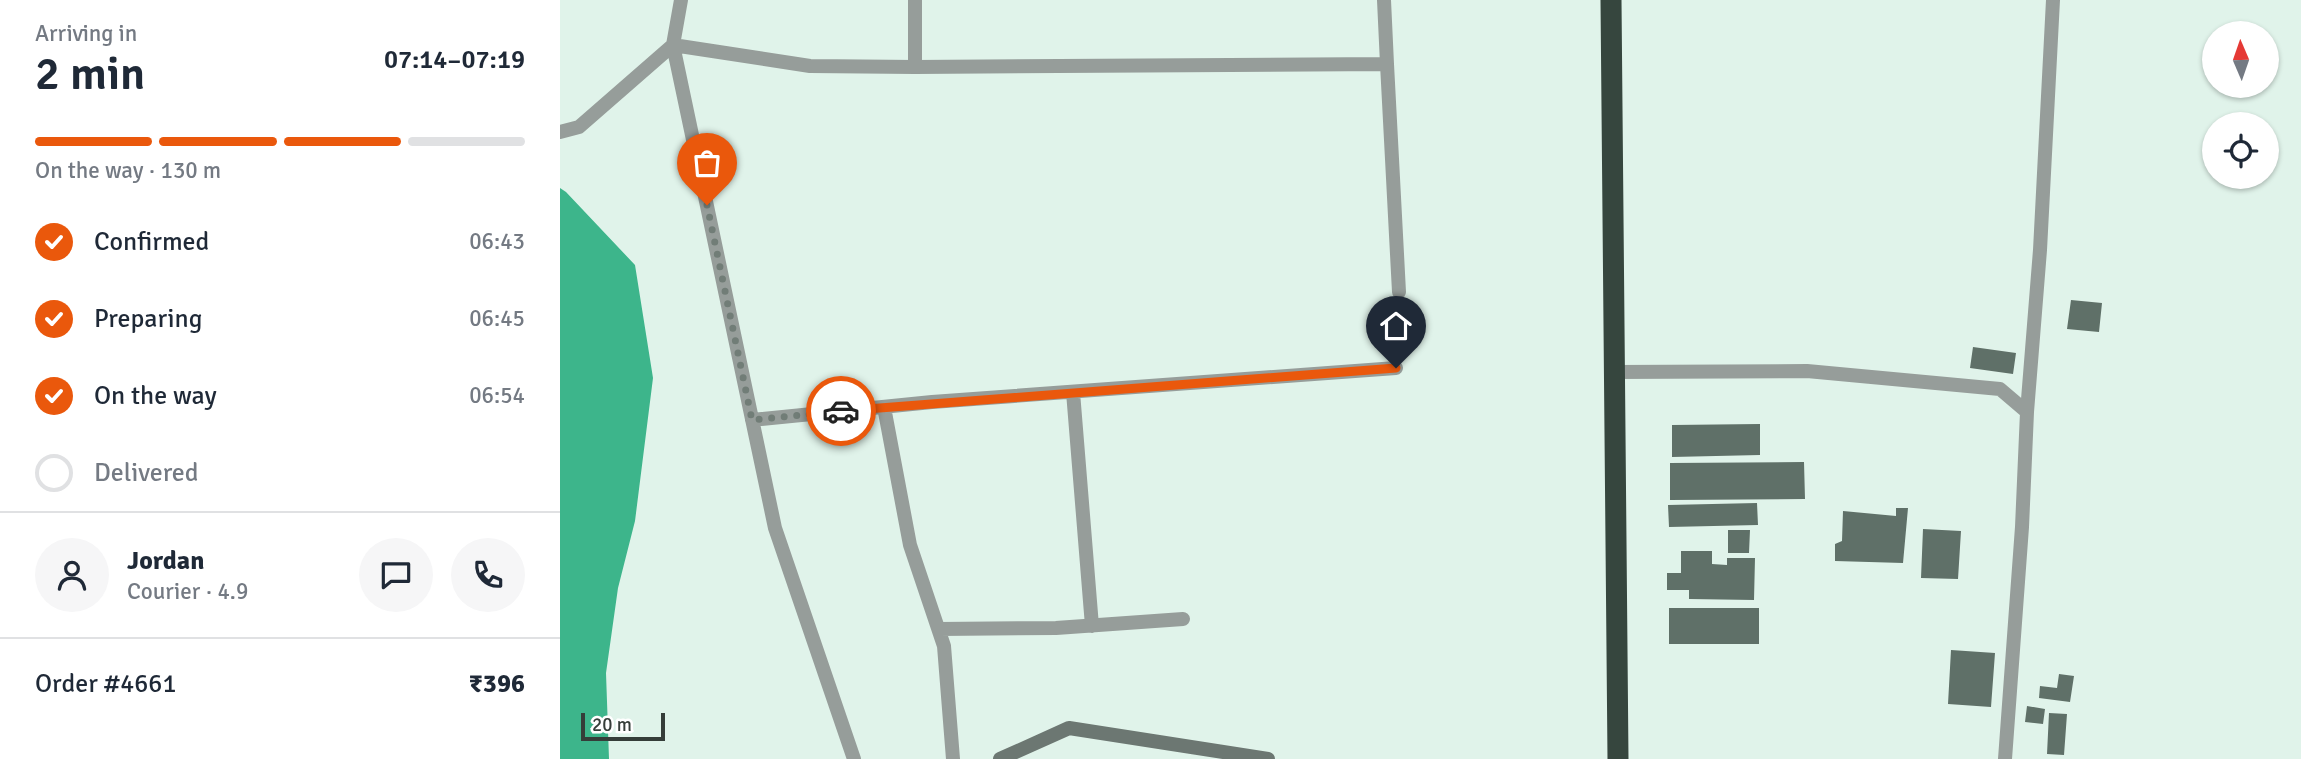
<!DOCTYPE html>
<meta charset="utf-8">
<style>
:root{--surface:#fff;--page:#f6f6f7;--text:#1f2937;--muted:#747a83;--line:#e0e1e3;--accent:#ea580c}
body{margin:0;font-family:Signika,sans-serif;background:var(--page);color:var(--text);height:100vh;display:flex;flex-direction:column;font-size:26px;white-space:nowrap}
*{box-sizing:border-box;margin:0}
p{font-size:23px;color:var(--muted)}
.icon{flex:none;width:38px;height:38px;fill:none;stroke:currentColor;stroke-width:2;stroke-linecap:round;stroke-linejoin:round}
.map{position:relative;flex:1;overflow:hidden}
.sheet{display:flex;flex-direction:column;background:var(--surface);width:560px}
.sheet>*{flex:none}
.needle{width:46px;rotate:358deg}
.tools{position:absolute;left:1642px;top:21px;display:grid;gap:14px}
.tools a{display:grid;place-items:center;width:77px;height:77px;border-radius:50%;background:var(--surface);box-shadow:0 2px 5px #0004;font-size:35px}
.scale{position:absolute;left:21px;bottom:18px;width:84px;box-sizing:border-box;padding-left:7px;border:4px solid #353d39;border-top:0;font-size:19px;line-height:24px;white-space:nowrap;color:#353d39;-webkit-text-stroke:5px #fff;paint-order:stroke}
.pin{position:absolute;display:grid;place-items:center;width:60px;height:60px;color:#fff;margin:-72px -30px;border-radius:50% 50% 50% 0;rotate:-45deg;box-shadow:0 0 7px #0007}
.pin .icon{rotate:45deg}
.courier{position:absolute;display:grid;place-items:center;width:70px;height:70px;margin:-35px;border:5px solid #ea580c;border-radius:50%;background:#fff;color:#222;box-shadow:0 2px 9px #0007}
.overview em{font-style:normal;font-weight:600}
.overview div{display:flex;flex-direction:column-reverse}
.overview{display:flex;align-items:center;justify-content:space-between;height:119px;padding:0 35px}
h1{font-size:46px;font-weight:600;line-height:52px}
.bar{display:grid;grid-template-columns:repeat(4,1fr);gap:10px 7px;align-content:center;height:84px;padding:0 35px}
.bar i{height:9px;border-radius:5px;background:var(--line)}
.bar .current{background:var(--accent)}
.bar p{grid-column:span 4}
.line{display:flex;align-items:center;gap:18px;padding:0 35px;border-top:2px solid var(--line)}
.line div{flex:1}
.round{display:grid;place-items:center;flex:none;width:74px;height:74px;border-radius:37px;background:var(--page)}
ol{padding:0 35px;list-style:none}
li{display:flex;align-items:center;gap:21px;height:77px}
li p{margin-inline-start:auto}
li .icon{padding:7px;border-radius:50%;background:var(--accent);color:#fff;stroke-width:4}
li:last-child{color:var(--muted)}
li i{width:38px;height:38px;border:4px solid var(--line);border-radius:50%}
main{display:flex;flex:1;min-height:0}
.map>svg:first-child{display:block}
.water{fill:#3db58b}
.building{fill:#5f7068}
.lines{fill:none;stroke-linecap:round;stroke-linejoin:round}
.street{stroke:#969d9a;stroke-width:14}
.secondary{stroke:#6c7772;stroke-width:14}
.highway{stroke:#36463e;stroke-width:21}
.done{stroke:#717d77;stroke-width:7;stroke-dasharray:0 12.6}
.route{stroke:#ea580c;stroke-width:9}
</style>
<main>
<section class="sheet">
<div class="overview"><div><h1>2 min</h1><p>Arriving in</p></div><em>07:14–07:19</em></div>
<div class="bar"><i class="current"></i><i class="current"></i><i class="current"></i><i></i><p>On the way · 130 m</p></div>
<ol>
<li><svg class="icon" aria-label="check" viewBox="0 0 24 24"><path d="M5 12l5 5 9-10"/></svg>Confirmed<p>06:43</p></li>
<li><svg class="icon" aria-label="check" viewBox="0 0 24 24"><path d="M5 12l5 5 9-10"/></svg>Preparing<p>06:45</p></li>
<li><svg class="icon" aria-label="check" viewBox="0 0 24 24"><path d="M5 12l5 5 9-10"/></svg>On the way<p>06:54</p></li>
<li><i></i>Delivered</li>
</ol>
<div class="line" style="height:126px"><a class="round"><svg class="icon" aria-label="person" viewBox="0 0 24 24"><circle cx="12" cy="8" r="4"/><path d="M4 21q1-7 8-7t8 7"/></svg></a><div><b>Jordan</b><p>Courier · 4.9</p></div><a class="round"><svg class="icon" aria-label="chat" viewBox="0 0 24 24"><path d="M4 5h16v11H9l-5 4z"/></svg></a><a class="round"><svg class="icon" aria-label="phone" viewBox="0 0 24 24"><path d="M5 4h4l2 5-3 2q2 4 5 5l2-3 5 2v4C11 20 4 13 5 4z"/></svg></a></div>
<div class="line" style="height:91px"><div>Order #4661</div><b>₹396</b></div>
</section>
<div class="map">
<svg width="1741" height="759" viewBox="0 0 1741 759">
<rect width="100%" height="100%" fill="#e0f3ea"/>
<path class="water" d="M0 188 6 192 75 265 93 378 75 521 58 588 46 673 49 759H0Z"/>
<path class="building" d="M1511 300 1542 303 1539 332 1507 329Z
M1413 347 1456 353 1453 374 1410 368Z
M1200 424V455L1112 457V425Z
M1244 462 1245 499 1110 500V463Z
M1197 503 1198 525 1109 527 1108 505Z
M1336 508H1348L1343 563 1275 561V544L1282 541 1283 511 1336 516Z
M1363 529 1401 531 1398 579 1361 578Z
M1168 530H1190L1189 553H1168Z
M1121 551H1152V564L1167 565V558H1195L1194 600 1129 599V590H1107V573H1121Z
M1109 608H1199V644H1109Z
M1391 650 1435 653 1431 707 1388 704Z
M1499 674 1514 676 1510 702 1479 698 1480 686 1497 688Z
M1467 706 1485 709 1483 724 1465 722Z
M1489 713 1507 714 1504 755 1487 754Z"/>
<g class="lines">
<path class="street" d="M121 0 113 45 215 528 294 759
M824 0 827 64
M355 67V0
M0 132 19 127 113 45 250 66 355 67 827 64 839 292
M1055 372 1247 371 1440 389 1467 412 1462 527 1445 759
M513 392 532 626
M324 407 350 545 384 646 393 759
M1467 412 1480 250 1493 0
M192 420 372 402 836 368
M379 629 496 628 623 619"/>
<path class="secondary" d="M440 759 509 728 708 759"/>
<path class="highway" d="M1051 0 1058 759"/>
</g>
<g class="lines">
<path class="done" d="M147 205 192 420 281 411"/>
<path class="route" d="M281 411 836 368"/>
</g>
</svg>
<div class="tools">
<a><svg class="needle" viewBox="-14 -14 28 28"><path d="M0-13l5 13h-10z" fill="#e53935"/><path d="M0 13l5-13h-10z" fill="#747a83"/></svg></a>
<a><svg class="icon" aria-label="locate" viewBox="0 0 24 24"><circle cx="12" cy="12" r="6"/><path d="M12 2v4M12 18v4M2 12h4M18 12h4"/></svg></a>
</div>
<div class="scale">20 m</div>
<div class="pin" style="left:147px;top:205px;background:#ea580c"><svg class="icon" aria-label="bag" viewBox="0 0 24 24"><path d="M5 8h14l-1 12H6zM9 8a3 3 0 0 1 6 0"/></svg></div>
<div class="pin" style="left:836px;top:368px;background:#1f2937"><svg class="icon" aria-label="home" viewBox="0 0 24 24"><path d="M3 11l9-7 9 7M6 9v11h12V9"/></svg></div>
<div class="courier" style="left:281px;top:411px"><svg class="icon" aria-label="car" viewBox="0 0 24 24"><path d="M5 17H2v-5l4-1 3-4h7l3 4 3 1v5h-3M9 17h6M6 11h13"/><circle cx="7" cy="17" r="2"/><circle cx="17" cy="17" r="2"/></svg></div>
</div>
</main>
